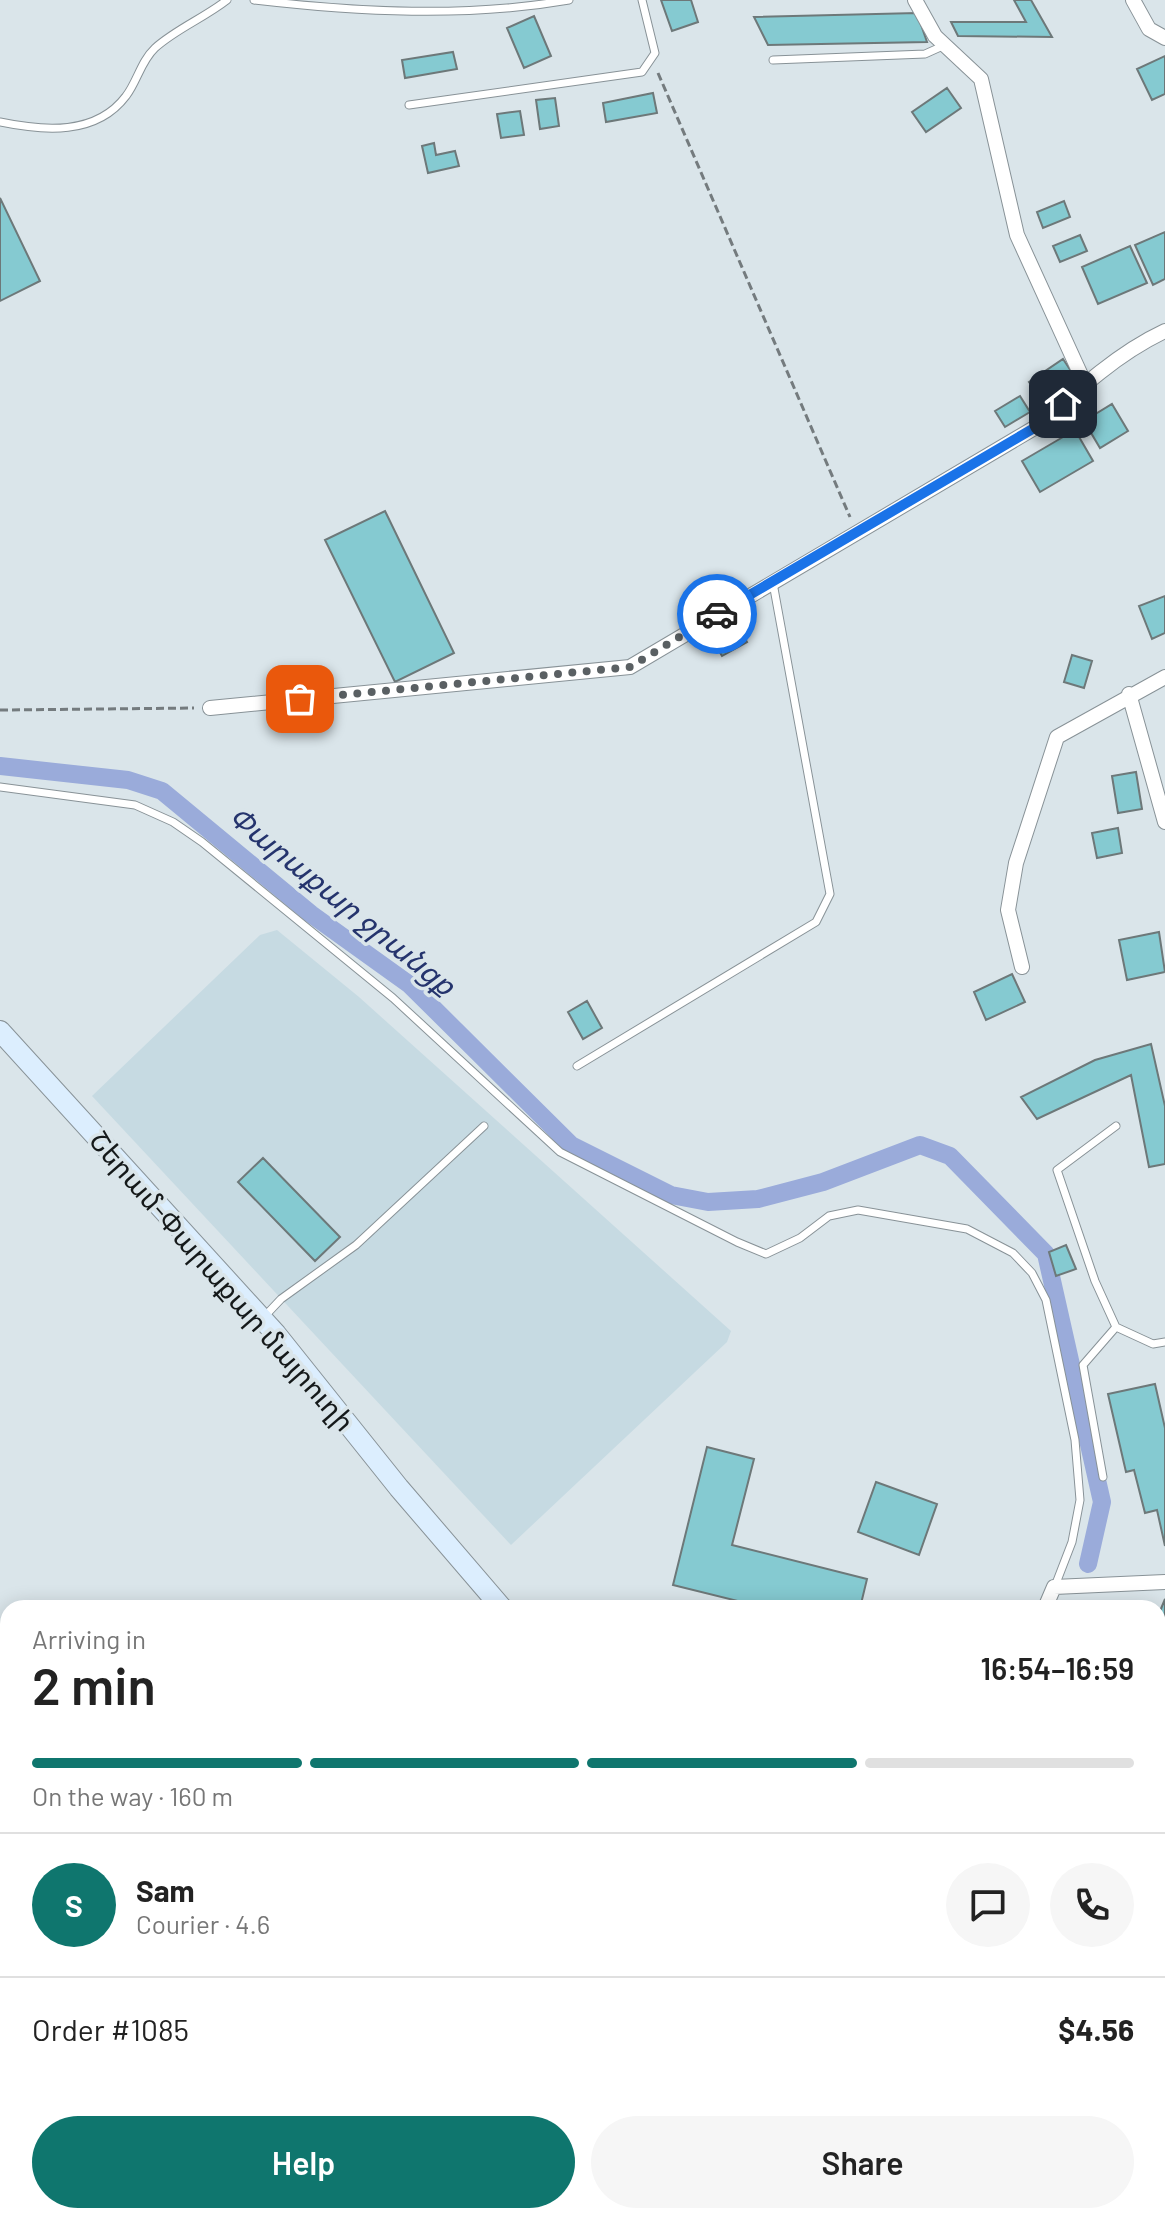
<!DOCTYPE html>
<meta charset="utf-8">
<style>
:root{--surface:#fff;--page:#f6f6f6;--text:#222;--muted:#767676;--line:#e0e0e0;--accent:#0f766e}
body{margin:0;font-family:Barlow,"Noto Sans Armenian",sans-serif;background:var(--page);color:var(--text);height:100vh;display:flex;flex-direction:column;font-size:30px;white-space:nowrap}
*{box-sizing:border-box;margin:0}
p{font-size:26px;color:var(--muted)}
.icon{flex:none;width:44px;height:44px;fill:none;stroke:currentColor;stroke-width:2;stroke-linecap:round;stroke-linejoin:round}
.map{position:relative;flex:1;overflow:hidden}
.drawer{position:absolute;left:0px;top:1600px;width:1166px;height:624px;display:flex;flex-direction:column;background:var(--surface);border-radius:24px 24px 0 0;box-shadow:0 4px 20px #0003}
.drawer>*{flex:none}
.pin{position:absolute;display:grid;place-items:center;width:68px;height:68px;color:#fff;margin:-34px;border-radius:16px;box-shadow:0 4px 12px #0006}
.courier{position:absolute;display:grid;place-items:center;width:80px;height:80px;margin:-40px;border:6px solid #1a73e8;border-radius:50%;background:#fff;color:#222;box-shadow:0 2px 10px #0007}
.headline em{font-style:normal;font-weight:600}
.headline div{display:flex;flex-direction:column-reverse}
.headline{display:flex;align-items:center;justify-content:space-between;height:136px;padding:0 32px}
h1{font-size:52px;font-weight:600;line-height:60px}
.bar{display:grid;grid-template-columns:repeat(4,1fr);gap:12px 8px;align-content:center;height:96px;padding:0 32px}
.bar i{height:10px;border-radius:6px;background:var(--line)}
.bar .active{background:var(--accent)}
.bar p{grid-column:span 4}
.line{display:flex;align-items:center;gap:20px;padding:0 32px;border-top:2px solid var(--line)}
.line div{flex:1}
.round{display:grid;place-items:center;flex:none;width:84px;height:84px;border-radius:42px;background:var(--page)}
.primary-button{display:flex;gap:16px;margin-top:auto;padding:16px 32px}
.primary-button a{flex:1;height:92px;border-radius:48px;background:var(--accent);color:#fff;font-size:32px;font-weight:600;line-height:92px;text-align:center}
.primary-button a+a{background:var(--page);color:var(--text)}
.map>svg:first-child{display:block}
.built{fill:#c6dae2}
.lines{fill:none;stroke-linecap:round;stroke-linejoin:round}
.canal{stroke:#9aabda;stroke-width:18}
.building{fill:#85cad1;stroke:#6d7879;stroke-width:2}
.lane-casing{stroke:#889297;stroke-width:9}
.street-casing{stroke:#889297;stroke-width:16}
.secondary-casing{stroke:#889297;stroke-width:22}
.path{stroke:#747b7e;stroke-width:3;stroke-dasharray:8 4;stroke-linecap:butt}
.lane{stroke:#fff;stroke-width:7}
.street{stroke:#fff;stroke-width:14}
.secondary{stroke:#dceefe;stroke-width:20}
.done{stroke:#5a6063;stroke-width:8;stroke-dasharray:0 14.4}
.route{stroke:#1a73e8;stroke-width:10}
.labels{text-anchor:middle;stroke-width:7;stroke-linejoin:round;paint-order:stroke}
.street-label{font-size:28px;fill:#15191a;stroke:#dae5ea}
.water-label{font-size:30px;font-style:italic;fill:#25346d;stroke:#dae5ea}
</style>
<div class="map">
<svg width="1165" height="2224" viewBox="0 0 1165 2224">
<rect width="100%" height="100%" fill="#dae5ea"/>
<path class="built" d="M277 930 359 997 731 1331 727 1342 511 1545 92 1096 260 935Z"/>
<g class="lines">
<path class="canal" d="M0 766 128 780 162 791 311 914 410 985 571 1145 671 1195 708 1202 758 1199 823 1182 920 1145 950 1156 1046 1254 1102 1502 1088 1564
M1140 2224 1142 2216"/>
</g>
<path class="building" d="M661 0H691L698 22 672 31Z
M1014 0H1031L1052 37 958 36 951 22H1026Z
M917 13 927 42 768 45 754 17Z
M534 16 551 56 524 68 507 28Z
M453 52 457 69 405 78 402 60Z
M1165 56V94L1152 100 1137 69Z
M947 88 961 108 926 132 912 112Z
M653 93 657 113 606 122 603 103Z
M555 98 559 126 540 129 536 100Z
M520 111 524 135 501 138 497 114Z
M434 143 436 155 455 151 459 166 428 173 422 146Z
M0 198 40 281 0 301Z
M1064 201 1070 217 1043 228 1037 212Z
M1165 232V279L1153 285 1135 245Z
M1080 235 1087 251 1060 262 1053 246Z
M1130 246 1147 283 1098 304 1082 267Z
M1063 359 1073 374 1040 397 1029 382Z
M1020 396 1030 412 1005 427 995 411Z
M1112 404 1128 431 1100 448 1084 421Z
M1075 430 1093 461 1040 492 1022 461Z
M385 511 454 653 395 682 325 540Z
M1165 596V633L1152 639 1139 606Z
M731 614 747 642 722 656 706 629Z
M1072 655 1092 661 1084 688 1064 682Z
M1136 772 1142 809 1118 813 1112 776Z
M1118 828 1122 853 1097 858 1092 833Z
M1159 932 1165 972 1127 980 1119 940Z
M1012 974 1025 1002 986 1020 974 992Z
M587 1001 602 1028 583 1039 568 1012Z
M1151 1044 1165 1106V1164L1149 1167 1131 1075 1037 1119 1021 1097 1095 1060Z
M263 1158 340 1237 315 1261 238 1182Z
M1066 1245 1076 1269 1056 1276 1049 1252Z
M1155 1384 1165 1428V1546L1157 1510 1145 1513 1134 1470 1126 1472 1108 1394Z
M707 1447 754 1459 732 1545 867 1579 860 1608H766L673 1585Z
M876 1482 937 1504 919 1555 858 1532Z
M1165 1599V1636L1158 1632V1616Z
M1158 1637 1165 1641 1163 1693 1158 1691Z
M1158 1696 1165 1703V1730L1158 1736Z
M1165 1926V1983L1158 1979V1936Z
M436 2216H528L519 2224H443Z"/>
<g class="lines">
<g class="lane-casing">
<path id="lane" d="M254 0C358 12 466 18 569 0
M773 60 925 54 945 45
M409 105 642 72 655 53 642 0
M0 122C43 131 96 136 126 96 137 82 141 61 155 48 176 29 204 18 227 0
M0 787 135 805 173 822 202 842 393 998 560 1152 737 1242 766 1254 800 1238 829 1216 858 1210 967 1229 1013 1253 1032 1273 1046 1300 1075 1440 1080 1500 1072 1542 1055 1586
M577 1066 816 922 830 894 773 583
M1116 1126 1057 1170 1095 1281 1116 1327 1153 1344 1165 1342
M264 1317 281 1299 356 1245 484 1126
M1103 1477 1083 1365 1116 1327
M1158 1791 1165 1784
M1158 1907 1165 1896
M558 2224 568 2216"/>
</g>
<g class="street-casing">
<path id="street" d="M915 0 935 36 981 79 1017 235 1085 384
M1133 0 1149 29 1165 38
M1129 694 1165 822
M210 708 630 667 1041 424C1079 389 1118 353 1165 331
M1022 967 1008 910 1016 863 1057 737 1165 677
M1045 1608 1054 1587 1165 1582
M1158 1817 1165 1822"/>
</g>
<g class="secondary-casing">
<path id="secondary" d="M0 1031 276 1334 399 1488 502 1608
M881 2216 885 2224"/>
</g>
<path class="path" d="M658 73 850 517
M0 710 194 708"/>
<use href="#lane" class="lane"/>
<use href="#street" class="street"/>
<use href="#secondary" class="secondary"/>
</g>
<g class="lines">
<path class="done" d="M300 699 630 667 717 614"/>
<path class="route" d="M717 614 1041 424 1063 404"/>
</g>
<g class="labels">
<g class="street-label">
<text transform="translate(222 1281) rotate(49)" y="10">Շերամ-Փարաքար մայրուղի</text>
</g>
<g class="water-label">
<text transform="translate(342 901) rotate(39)" y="10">Փարաքար ջրանցք</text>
</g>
</g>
</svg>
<div class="pin" style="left:300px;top:699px;background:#ea580c"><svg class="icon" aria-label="bag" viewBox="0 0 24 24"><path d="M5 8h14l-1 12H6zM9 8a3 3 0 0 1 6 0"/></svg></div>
<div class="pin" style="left:1063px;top:404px;background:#1f2937"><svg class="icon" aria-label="home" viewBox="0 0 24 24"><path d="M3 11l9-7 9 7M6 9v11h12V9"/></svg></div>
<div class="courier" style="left:717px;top:614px"><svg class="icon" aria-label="car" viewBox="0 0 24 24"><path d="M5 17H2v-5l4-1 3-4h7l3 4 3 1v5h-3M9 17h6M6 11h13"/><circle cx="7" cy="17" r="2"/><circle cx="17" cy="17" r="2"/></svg></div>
<section class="drawer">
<div class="headline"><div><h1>2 min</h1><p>Arriving in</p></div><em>16:54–16:59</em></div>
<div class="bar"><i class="active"></i><i class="active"></i><i class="active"></i><i></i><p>On the way · 160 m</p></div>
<div class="line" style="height:144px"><b class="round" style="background:var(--accent);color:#fff">S</b><div><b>Sam</b><p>Courier · 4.6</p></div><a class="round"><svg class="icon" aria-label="chat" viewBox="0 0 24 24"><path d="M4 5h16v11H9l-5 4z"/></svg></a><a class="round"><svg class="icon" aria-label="phone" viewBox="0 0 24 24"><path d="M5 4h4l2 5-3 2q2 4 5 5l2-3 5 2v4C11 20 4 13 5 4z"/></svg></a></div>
<div class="line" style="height:104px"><div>Order #1085</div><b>$4.56</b></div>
<div class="primary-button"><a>Help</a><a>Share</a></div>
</section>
</div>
